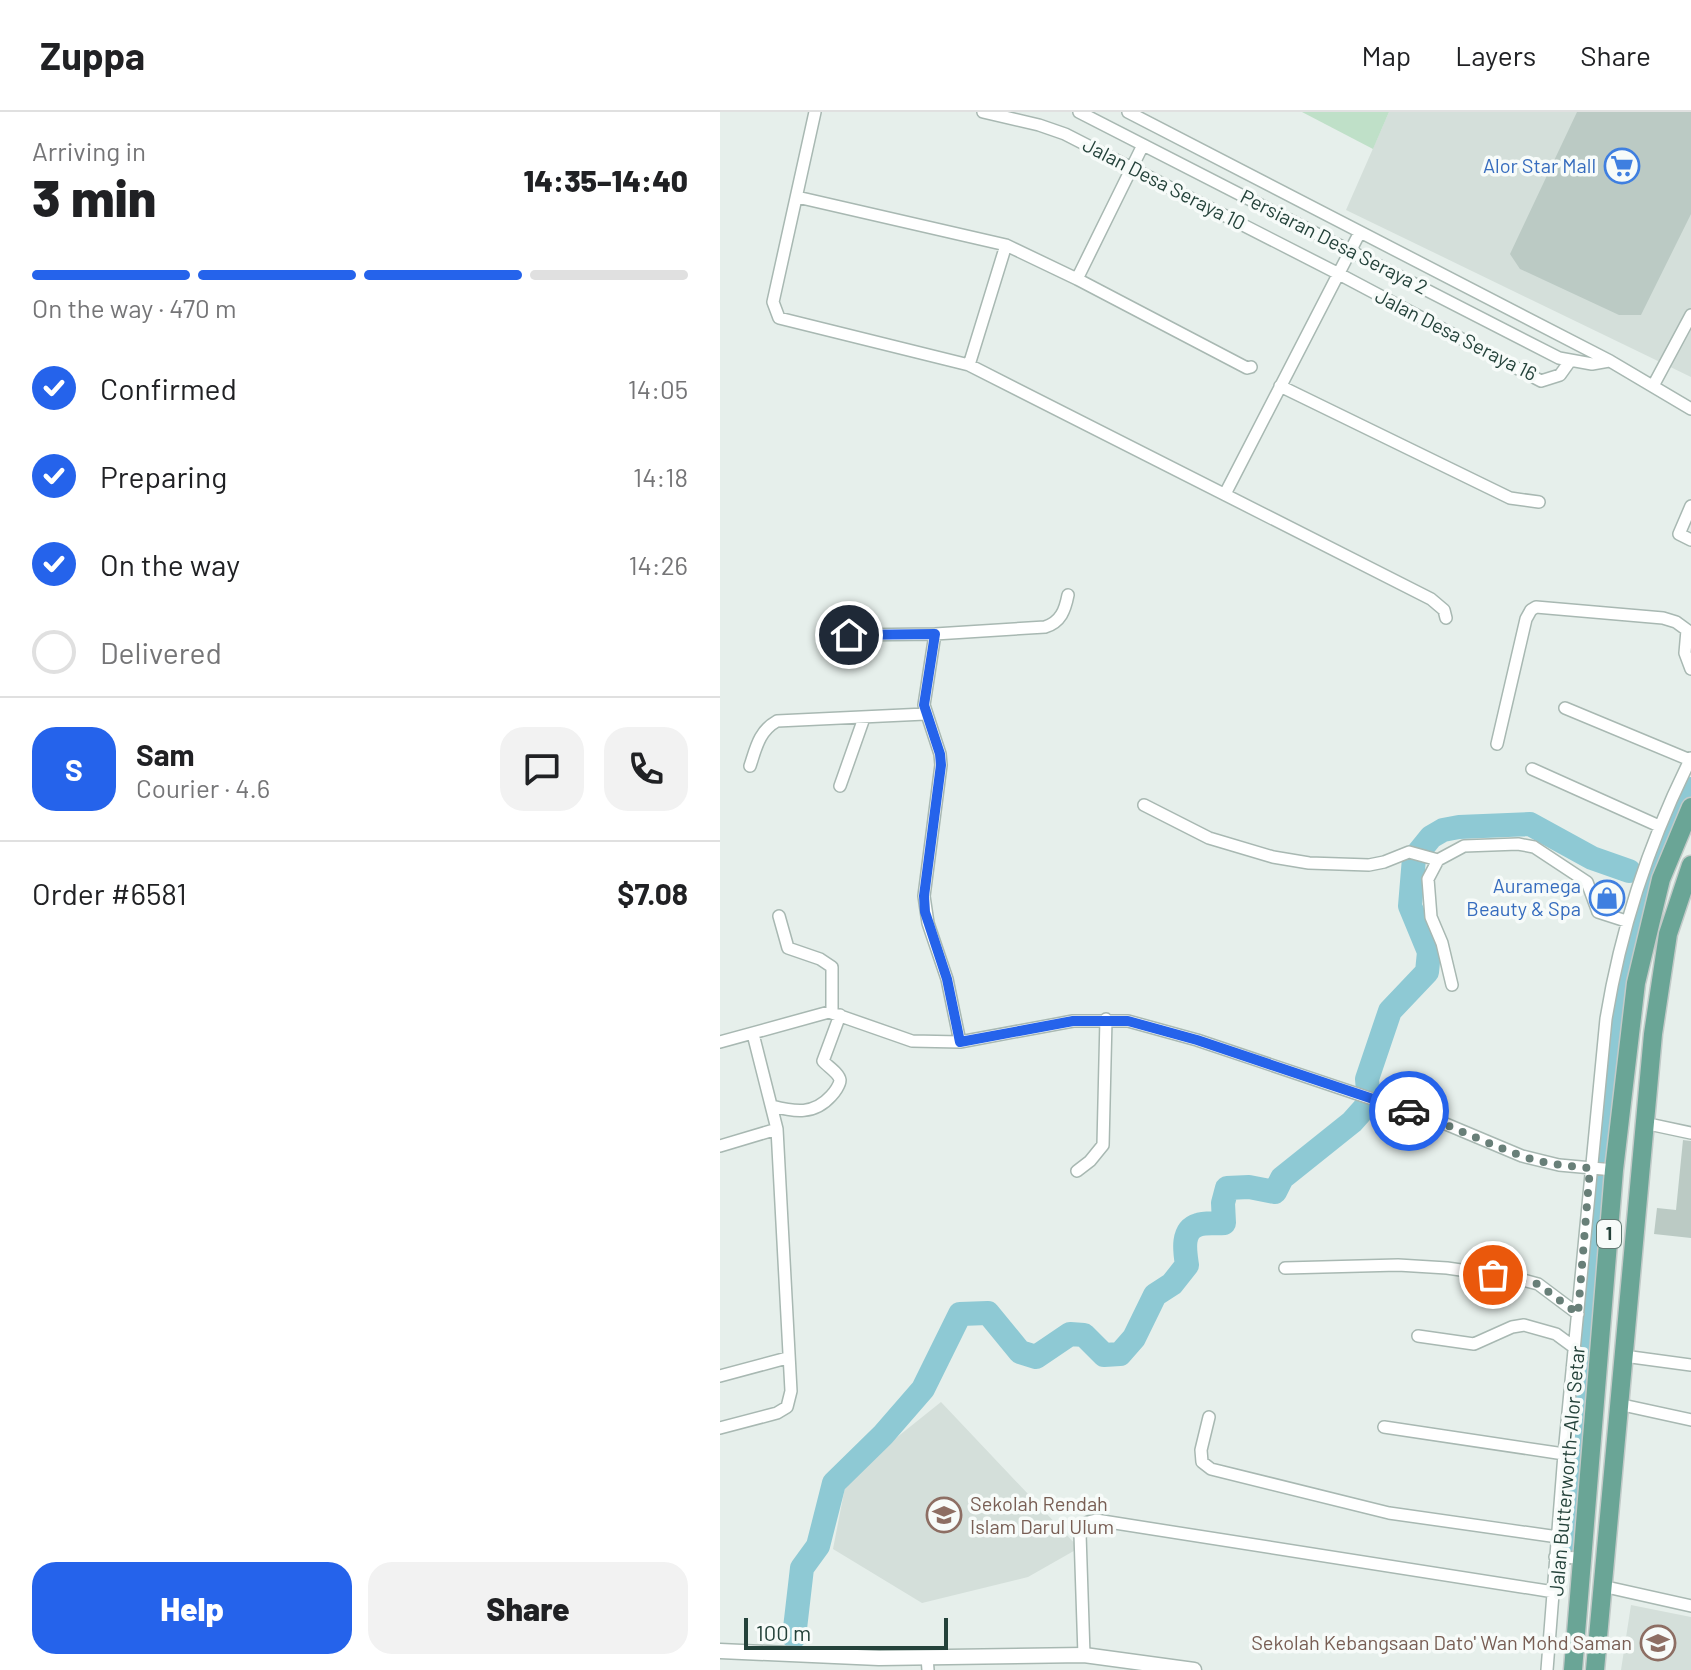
<!DOCTYPE html>
<meta charset="utf-8">
<style>
:root{--surface:#fff;--page:#f2f2f2;--text:#202124;--muted:#757577;--line:#e0e0e0;--accent:#2563eb}
body{margin:0;font-family:Barlow,sans-serif;background:var(--page);color:var(--text);height:100vh;display:flex;flex-direction:column;font-size:30px;white-space:nowrap}
*{box-sizing:border-box;margin:0}
p{font-size:26px;color:var(--muted)}
.icon{flex:none;width:44px;height:44px;fill:none;stroke:currentColor;stroke-width:2;stroke-linecap:round;stroke-linejoin:round}
.map{position:relative;flex:1;overflow:hidden}
.sheet{display:flex;flex-direction:column;background:var(--surface);width:720px}
.sheet>*{flex:none}
.scale{position:absolute;left:24px;bottom:20px;width:204px;box-sizing:border-box;padding-left:8px;border:4px solid #24423a;border-top:0;font-size:22px;line-height:28px;white-space:nowrap;color:#24423a;-webkit-text-stroke:6px #f7fbf9;paint-order:stroke}
.pin{position:absolute;display:grid;place-items:center;width:68px;height:68px;color:#fff;margin:-34px;border:4px solid #fff;border-radius:50%;box-shadow:0 2px 8px #0007}
.courier{position:absolute;display:grid;place-items:center;width:80px;height:80px;margin:-40px;border:6px solid #2563eb;border-radius:50%;background:#fff;color:#222;box-shadow:0 2px 10px #0007}
.summary em{font-style:normal;font-weight:800}
.summary div{display:flex;flex-direction:column-reverse}
.summary{display:flex;align-items:center;justify-content:space-between;height:136px;padding:0 32px}
h1{font-size:52px;font-weight:800;line-height:60px}
.bar{display:grid;grid-template-columns:repeat(4,1fr);gap:12px 8px;align-content:center;height:96px;padding:0 32px}
.bar i{height:10px;border-radius:6px;background:var(--line)}
.bar .on{background:var(--accent)}
.bar p{grid-column:span 4}
.line{display:flex;align-items:center;gap:20px;padding:0 32px;border-top:2px solid var(--line)}
.line div{flex:1}
.round{display:grid;place-items:center;flex:none;width:84px;height:84px;border-radius:24px;background:var(--page)}
ol{padding:0 32px;list-style:none}
li{display:flex;align-items:center;gap:24px;height:88px}
li p{margin-inline-start:auto}
li .icon{padding:8px;border-radius:50%;background:var(--accent);color:#fff;stroke-width:4}
li:last-child{color:var(--muted)}
li i{width:44px;height:44px;border:4px solid var(--line);border-radius:50%}
.primary-button{display:flex;gap:16px;margin-top:auto;padding:16px 32px}
.primary-button a{flex:1;height:92px;border-radius:24px;background:var(--accent);color:#fff;font-size:32px;font-weight:800;line-height:92px;text-align:center}
.primary-button a+a{background:var(--page);color:var(--text)}
header{display:flex;align-items:center;gap:48px;box-sizing:border-box;height:112px;padding:0 40px;background:var(--surface);border-bottom:2px solid var(--line)}
header strong{font-size:38px}
nav{display:flex;gap:44px;margin-inline-start:auto;font-size:28px}
main{display:flex;flex:1;min-height:0}
.map>svg:first-child{display:block}
.built{fill:#d4dfda}
.green{fill:#bfe0c8}
.lines{fill:none;stroke-linecap:round;stroke-linejoin:round}
.canal{stroke:#8ec9d4;stroke-width:14}
.river{stroke:#8ec9d4;stroke-width:24}
.building{fill:#bbcac4}
.minor-casing{stroke:#a8b8b2;stroke-width:14}
.tertiary-casing{stroke:#a8b8b2;stroke-width:17}
.primary-casing{stroke:#c2cac8;stroke-width:21}
.minor{stroke:#fff;stroke-width:11}
.tertiary{stroke:#fff;stroke-width:14}
.primary{stroke:#6aa596;stroke-width:18}
.done{stroke:#687f78;stroke-width:8;stroke-dasharray:0 14.4}
.route{stroke:#2563eb;stroke-width:10}
.labels{text-anchor:middle;stroke-width:7;stroke-linejoin:round;paint-order:stroke}
.shield{fill:#f7fbf9;stroke:#637a73;stroke-width:2}
.shield-label{font-size:18px;font-weight:bold;fill:#24423a}
.shop-label{font-size:20px;fill:#366cbe;stroke:#f7fbf9;text-anchor:end}
.street-label{font-size:20px;fill:#24423a;stroke:#f7fbf9}
.education-label{font-size:20px;fill:#785e54;stroke:#f7fbf9;text-anchor:start}
</style>
<header>
<strong>Zuppa</strong>
<nav><a>Map</a><a>Layers</a><a>Share</a></nav>
</header>
<main>
<section class="sheet">
<div class="summary"><div><h1>3 min</h1><p>Arriving in</p></div><em>14:35–14:40</em></div>
<div class="bar"><i class="on"></i><i class="on"></i><i class="on"></i><i></i><p>On the way · 470 m</p></div>
<ol>
<li><svg class="icon" aria-label="check" viewBox="0 0 24 24"><path d="M5 12l5 5 9-10"/></svg>Confirmed<p>14:05</p></li>
<li><svg class="icon" aria-label="check" viewBox="0 0 24 24"><path d="M5 12l5 5 9-10"/></svg>Preparing<p>14:18</p></li>
<li><svg class="icon" aria-label="check" viewBox="0 0 24 24"><path d="M5 12l5 5 9-10"/></svg>On the way<p>14:26</p></li>
<li><i></i>Delivered</li>
</ol>
<div class="line" style="height:144px"><b class="round" style="background:var(--accent);color:#fff">S</b><div><b>Sam</b><p>Courier · 4.6</p></div><a class="round"><svg class="icon" aria-label="chat" viewBox="0 0 24 24"><path d="M4 5h16v11H9l-5 4z"/></svg></a><a class="round"><svg class="icon" aria-label="phone" viewBox="0 0 24 24"><path d="M5 4h4l2 5-3 2q2 4 5 5l2-3 5 2v4C11 20 4 13 5 4z"/></svg></a></div>
<div class="line" style="height:104px"><div>Order #6581</div><b>$7.08</b></div>
<div class="primary-button"><a>Help</a><a>Share</a></div>
</section>
<div class="map">
<svg width="971" height="1558" viewBox="0 0 971 1558">
<rect width="100%" height="100%" fill="#e6efeb"/>
<path class="built" d="M669 0H971V265L626 98Z
M221 1290 359 1436 308 1465 202 1491 113 1437 126 1370 161 1338Z
M911 1493 971 1505V1558H901Z"/>
<path class="green" d="M582 0H669L653 37Z"/>
<g class="lines">
<path class="canal" d="M849 1437 900 876C916 805 938 737 971 672"/>
<path class="river" d="M74 1525 82 1456 98 1434 114 1371 163 1323 203 1277 240 1202 268 1201 300 1240 316 1245 350 1222 364 1223 384 1243 400 1242 414 1226 435 1183 452 1172 467 1153C465 1140 461 1118 478 1113 485 1110 496 1112 504 1111L503 1091 507 1076 529 1075 555 1080 562 1066 632 1010 649 991 647 967 670 899 707 860 709 840 690 794 694 746 711 725 723 718 739 715 810 712 872 746 909 759"/>
</g>
<path class="building" d="M857 0H971V102L921 203H899L800 157 790 142Z
M963 1028 971 1029V1126L934 1122 937 1096 956 1098Z"/>
<g class="lines">
<g class="minor-casing">
<path id="minor" d="M95 0 53 190 59 206 249 253 711 487 724 498 726 506
M263 0 319 13 345 22 619 162 821 269 840 263 850 249
M359 0 839 246 872 252 889 249
M408 0 890 249 971 297
M77 85 286 133 357 167 527 256 531 255
M357 167 423 33
M249 253 286 133
M560 274 790 386 819 390
M933 274 971 203
M505 382 639 122
M971 394 959 422 971 428
M215 522 204 593 220 642 221 653 204 784 208 811 227 867 240 930
M129 523 215 522 325 515C341 510 345 498 348 483
M845 596 970 648
M777 632 806 507 811 498 816 495 943 506 956 510 967 518 965 541 971 557
M30 654C36 636 39 619 57 609L205 602
M812 657 939 714
M120 674 144 606
M424 693 489 726 553 745 589 751 649 753 664 750 689 740 718 748
M59 804 68 836 100 847 112 855V900
M732 873 722 831 711 805 708 767 718 748 744 734 798 732 814 735 867 770 878 800 906 809
M0 930 109 900 192 929 240 930 353 909H408L477 928 721 1010 802 1044 839 1053 894 1058
M52 994C75 1000 94 1003 111 984 114 981 120 973 120 968 119 961 107 954 103 949L120 903
M924 1011 971 1021
M0 1034 57 1017
M357 1059 370 1049 383 1033 386 907
M565 1156 678 1153 727 1156 796 1166 818 1172 858 1202
M698 1224 754 1232 792 1215 804 1213 836 1222 855 1236
M904 1244 971 1253
M0 1264 67 1246
M898 1292 971 1308
M489 1305 481 1338 482 1350 491 1357 669 1401 838 1425
M664 1315 844 1342
M0 1316 57 1301 67 1295 71 1279 57 1017 33 922
M835 1445 861 1446
M882 1474 971 1494
M364 1543 360 1422 368 1410 376 1408 834 1480
M207 1545 208 1558
M827 1558 844 1342 886 907C901 815 929 730 971 646"/>
</g>
<g class="tertiary-casing">
<path id="tertiary" d="M0 1539 159 1546 364 1543 474 1558"/>
</g>
<g class="primary-casing">
<path id="primary" d="M853 1558 894 1058 916 871 941 767 971 695
M875 1558 933 922 948 822 971 753"/>
</g>
<use href="#minor" class="minor"/>
<use href="#tertiary" class="tertiary"/>
<use href="#primary" class="primary"/>
</g>
<g class="lines">
<path class="done" d="M689 999C728 1012 763 1030 802 1044 824 1052 847 1054 870 1056L858 1202 818 1172 773 1163"/>
<path class="route" d="M129 523 215 522 204 593 220 642 221 653 204 784 205 800 227 867 240 930 353 909H408L477 928 689 999"/>
</g>
<defs>
<g id="supermarket-ring" transform="scale(1.8)"><circle r="9.5" fill="#f7fbf9" stroke="#3f7fe0" stroke-width="1.5"/><path d="M-6-5.5h2.5l.6 2H6L4.5 2H-2.5L-4.4-4H-6ZM-1.5 3.2a1.3 1.3 0 1 0 .1 0ZM3 3.2a1.3 1.3 0 1 0 .1 0Z" fill="#3f7fe0"/></g>
<g id="shop-ring" transform="scale(1.8)"><circle r="9.5" fill="#f7fbf9" stroke="#3f7fe0" stroke-width="1.5"/><path d="M-5-2.5h2.3a2.7 3.5 0 0 1 5.4 0H5L5.5 6h-11ZM-1.5-2.5h3a1.5 2.3 0 0 0-3 0Z" fill="#3f7fe0"/></g>
<g id="school-ring" transform="scale(1.8)"><circle r="9.5" fill="#f7fbf9" stroke="#8d6e63" stroke-width="1.5"/><path d="M0-5L7-2L0 1L-7-2ZM-4 1L0 2.5L4 1V4Q0 6-4 4Z" fill="#8d6e63"/></g>
</defs>
<g fill-rule="evenodd">
<use href="#supermarket-ring" x="902" y="54"/>
<use href="#shop-ring" x="887" y="786"/>
<use href="#school-ring" x="224" y="1403"/>
<use href="#school-ring" x="938" y="1531"/>
</g>
<g class="labels">
<rect class="shield" x="877" y="1108" width="24" height="28" rx="6"/>
<g class="shield-label">
<text x="889" y="1128">1</text>
</g>
<g class="shop-label">
<text x="876" y="61">Alor Star Mall</text>
<text x="861" y="781">Auramega<tspan x="861" dy="23">Beauty &amp; Spa</tspan></text>
</g>
<g class="street-label">
<text transform="translate(444 72) rotate(27)" y="7">Jalan Desa Seraya 10</text>
<text transform="translate(614 130) rotate(27)" y="7">Persiaran Desa Seraya 2</text>
<text transform="translate(736 223) rotate(27)" y="7">Jalan Desa Seraya 16</text>
<text transform="translate(847 1359) rotate(-85)" y="7">Jalan Butterworth-Alor Setar</text>
</g>
<g class="education-label">
<text x="250" y="1399">Sekolah Rendah<tspan x="250" dy="23">Islam Darul Ulum</tspan></text>
<text x="912" y="1538" text-anchor="end">Sekolah Kebangsaan Dato' Wan Mohd Saman</text>
</g>
</g>
</svg>
<div class="scale">100 m</div>
<div class="pin" style="left:773px;top:1163px;background:#ea580c"><svg class="icon" aria-label="bag" viewBox="0 0 24 24"><path d="M5 8h14l-1 12H6zM9 8a3 3 0 0 1 6 0"/></svg></div>
<div class="pin" style="left:129px;top:523px;background:#1f2937"><svg class="icon" aria-label="home" viewBox="0 0 24 24"><path d="M3 11l9-7 9 7M6 9v11h12V9"/></svg></div>
<div class="courier" style="left:689px;top:999px"><svg class="icon" aria-label="car" viewBox="0 0 24 24"><path d="M5 17H2v-5l4-1 3-4h7l3 4 3 1v5h-3M9 17h6M6 11h13"/><circle cx="7" cy="17" r="2"/><circle cx="17" cy="17" r="2"/></svg></div>
</div>
</main>
